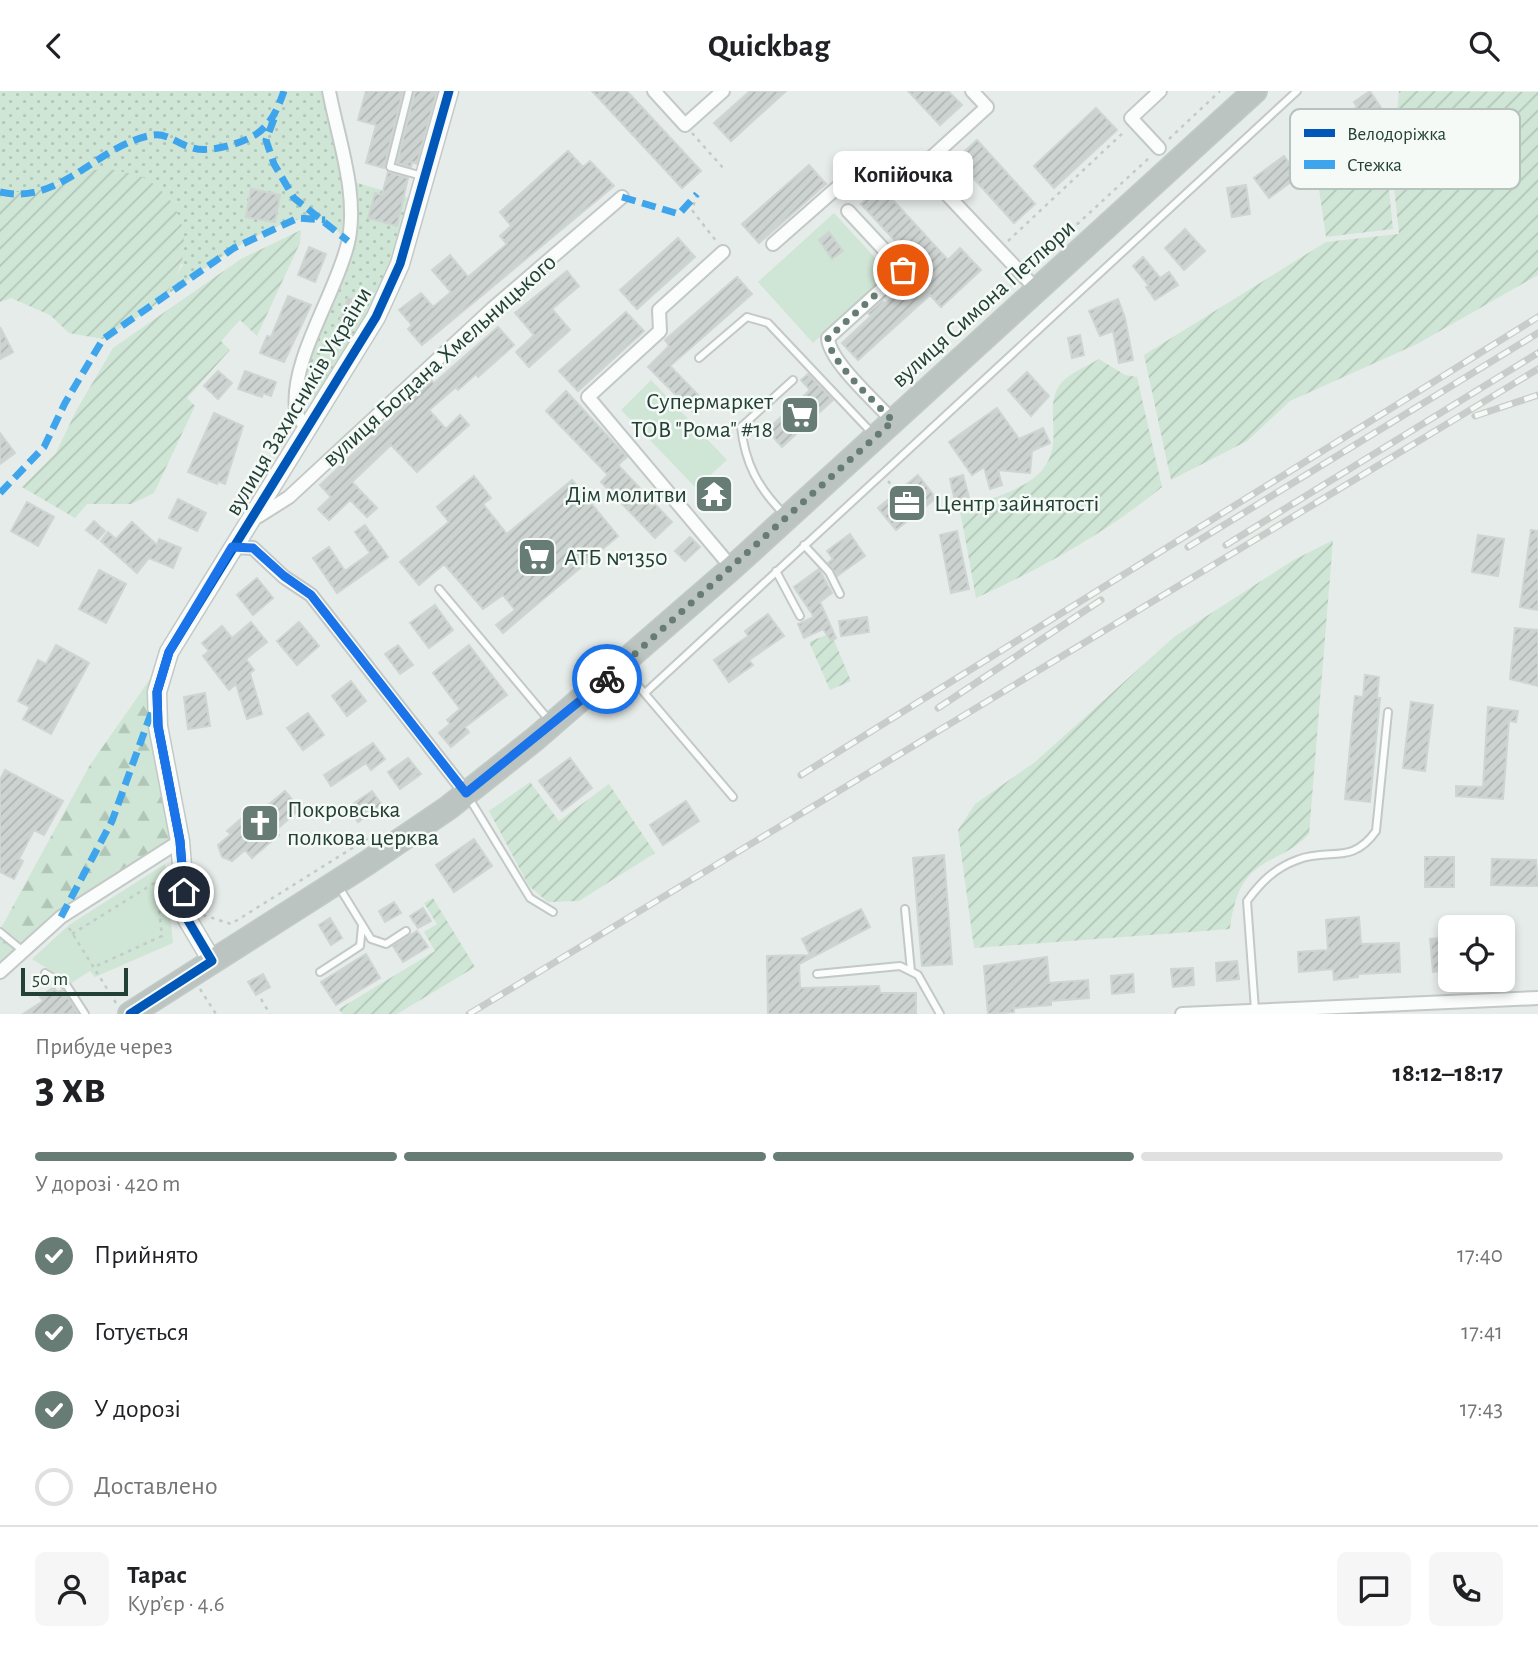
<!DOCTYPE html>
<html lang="uk">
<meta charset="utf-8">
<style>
:root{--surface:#fff;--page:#f6f6f6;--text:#202124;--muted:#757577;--line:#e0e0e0;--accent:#677c75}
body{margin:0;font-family:"Alegreya Sans",sans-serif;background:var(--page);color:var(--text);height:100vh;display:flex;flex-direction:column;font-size:26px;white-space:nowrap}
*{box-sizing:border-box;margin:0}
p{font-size:23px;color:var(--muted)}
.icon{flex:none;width:38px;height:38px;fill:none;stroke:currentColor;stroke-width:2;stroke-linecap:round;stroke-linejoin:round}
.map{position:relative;height:923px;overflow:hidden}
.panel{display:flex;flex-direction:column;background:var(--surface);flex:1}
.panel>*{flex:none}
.fabs{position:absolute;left:1438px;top:824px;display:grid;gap:14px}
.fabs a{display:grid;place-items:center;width:77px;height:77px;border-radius:10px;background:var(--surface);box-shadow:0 4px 10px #0003;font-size:35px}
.scale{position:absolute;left:21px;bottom:18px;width:107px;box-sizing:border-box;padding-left:7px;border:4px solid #234037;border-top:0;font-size:19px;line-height:24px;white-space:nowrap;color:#234037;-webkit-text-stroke:5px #f5faf7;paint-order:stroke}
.pin{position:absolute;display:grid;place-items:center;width:60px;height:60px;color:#fff;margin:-30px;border:4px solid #fff;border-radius:50%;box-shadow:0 2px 7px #0007}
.courier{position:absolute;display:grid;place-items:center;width:70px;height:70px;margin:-35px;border:5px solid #1a73e8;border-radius:50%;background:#fff;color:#222;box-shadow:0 2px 9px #0007}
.bubble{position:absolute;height:49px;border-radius:10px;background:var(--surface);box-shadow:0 4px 10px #0003;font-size:23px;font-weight:700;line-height:49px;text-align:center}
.headline em{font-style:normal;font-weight:700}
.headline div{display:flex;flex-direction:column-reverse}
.headline{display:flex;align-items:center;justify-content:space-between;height:119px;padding:0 35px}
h1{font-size:46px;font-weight:700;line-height:52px}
.bar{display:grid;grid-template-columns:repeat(4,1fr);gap:10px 7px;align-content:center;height:84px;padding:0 35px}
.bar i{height:9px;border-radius:5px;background:var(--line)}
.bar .selected{background:var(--accent)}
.bar p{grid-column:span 4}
.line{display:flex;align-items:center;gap:18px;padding:0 35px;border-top:2px solid var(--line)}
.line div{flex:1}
.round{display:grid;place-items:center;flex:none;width:74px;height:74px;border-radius:10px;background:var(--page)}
ol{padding:0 35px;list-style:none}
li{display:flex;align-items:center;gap:21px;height:77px}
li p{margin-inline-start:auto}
li .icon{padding:7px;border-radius:50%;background:var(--accent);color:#fff;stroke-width:4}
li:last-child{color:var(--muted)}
li i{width:38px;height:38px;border:4px solid var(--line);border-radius:50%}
header{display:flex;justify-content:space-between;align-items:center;height:91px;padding:0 35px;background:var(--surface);font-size:32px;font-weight:700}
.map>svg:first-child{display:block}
.grass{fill:url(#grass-dots)}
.forest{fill:url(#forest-firs)}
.park{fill:#cfe5d5}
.garden{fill:url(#garden-furrows)}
.building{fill:url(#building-hatch);stroke:#cfd5d2;stroke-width:2}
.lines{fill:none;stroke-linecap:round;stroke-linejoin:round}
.lane-casing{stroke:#c3c9c6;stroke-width:10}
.street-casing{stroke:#c3c9c6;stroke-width:16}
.secondary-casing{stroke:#c2c9c6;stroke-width:21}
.highway-casing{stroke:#c2cac7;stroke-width:26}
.path{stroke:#c2cbc7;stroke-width:2.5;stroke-dasharray:3.5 5;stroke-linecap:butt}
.lane{stroke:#fbfcfc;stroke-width:6}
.street{stroke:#fbfcfc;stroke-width:12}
.secondary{stroke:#fbfcfc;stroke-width:18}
.highway{stroke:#bbc4c1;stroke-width:23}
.rail-casing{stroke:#c8ccca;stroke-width:7}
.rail{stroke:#f5faf7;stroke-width:4.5;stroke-dasharray:13;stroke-linecap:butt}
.quiet{stroke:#3ea4ec;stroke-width:7;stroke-dasharray:14 7;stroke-linecap:butt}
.cycleway-casing{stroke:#f5faf7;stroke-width:13}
.cycleway{stroke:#0057b8;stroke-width:9}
.done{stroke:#677c75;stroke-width:7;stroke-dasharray:0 12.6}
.route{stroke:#1a73e8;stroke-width:9}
.labels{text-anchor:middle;stroke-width:5;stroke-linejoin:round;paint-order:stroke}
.street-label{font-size:24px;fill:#234037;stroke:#f5faf7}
.poi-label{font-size:24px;fill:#234037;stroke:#f5faf7;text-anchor:start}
.key{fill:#f5faf7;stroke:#b6c2bd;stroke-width:2}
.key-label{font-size:19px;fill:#234037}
</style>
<header><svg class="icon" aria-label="back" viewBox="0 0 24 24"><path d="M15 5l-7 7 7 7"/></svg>Quickbag<svg class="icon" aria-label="search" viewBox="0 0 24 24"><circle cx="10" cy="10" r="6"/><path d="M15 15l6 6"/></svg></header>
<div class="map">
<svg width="1538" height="923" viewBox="0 0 1538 923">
<defs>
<pattern id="grass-dots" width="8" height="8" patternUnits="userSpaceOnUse" patternTransform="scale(1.75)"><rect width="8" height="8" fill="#cfe5d5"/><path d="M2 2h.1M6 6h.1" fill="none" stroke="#b1c6b7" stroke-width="1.8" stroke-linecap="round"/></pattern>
<pattern id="forest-firs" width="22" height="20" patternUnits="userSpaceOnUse" patternTransform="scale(1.75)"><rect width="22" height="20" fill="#cfe5d5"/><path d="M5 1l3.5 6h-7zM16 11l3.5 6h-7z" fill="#b1c6b7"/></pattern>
<pattern id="garden-furrows" width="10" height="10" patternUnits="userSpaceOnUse" patternTransform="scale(1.75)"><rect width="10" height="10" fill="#cfe5d5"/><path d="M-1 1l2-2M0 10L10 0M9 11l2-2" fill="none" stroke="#b1c6b7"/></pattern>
<pattern id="building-hatch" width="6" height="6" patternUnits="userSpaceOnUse" patternTransform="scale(1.75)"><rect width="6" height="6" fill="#cdd3d0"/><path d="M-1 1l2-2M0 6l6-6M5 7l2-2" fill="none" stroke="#b0b6b3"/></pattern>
</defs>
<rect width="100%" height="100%" fill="#e6ece9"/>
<path class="grass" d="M0 0H329L347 89 417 109 400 173 324 310 303 301 297 289 346 148C340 143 333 134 326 130 288 111 195 185 164 206L183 174 80 82C55 95 28 107 0 101Z"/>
<path class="forest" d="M169 561 157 601 180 750 61 826 0 881V839L90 674Z"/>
<path class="park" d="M834 122 889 182 813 252 758 191Z
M651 289 727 369 696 397 621 319Z
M165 773 173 852 95 886 90 880 71 892 32 868 69 834Z"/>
<path class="garden" d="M1399 0 1538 1V184L1417 253 1290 310 1247 350 1171 389 1144 264 1326 151 1399 143 1387 30 1397 21Z
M1382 32 1393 138 1326 146 1317 84 1340 80 1353 73 1357 48Z
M107 77C120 81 137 82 148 89 190 116 195 167 164 205 150 222 121 235 103 248L69 242 50 224 11 207 0 211V101H26L53 96 80 82Z
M301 139 300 152 257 245 240 229 221 250 230 259 187 307 195 315 154 402 131 413H87L75 427 22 396 56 362 76 320 113 257 241 168Z
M1099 268 1125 284 1137 286 1162 396C1106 442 1042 477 976 507L960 419C986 409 1025 400 1043 378 1066 349 1041 315 1062 291 1071 281 1088 275 1099 268Z
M1333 449 1309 743C1288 764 1274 764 1255 779 1238 792 1232 819 1230 838L974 857 958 739 975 713 1035 671 1174 546 1292 470Z
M831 542 851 590 830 599 809 551Z
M530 691 559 730 609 693 655 762 579 810 548 811 529 795 489 720Z
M433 807 475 876 397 923H342L339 918 435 860 424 841 437 833 424 812Z"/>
<path class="building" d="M366 0H403L384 77 366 72 376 34 358 29Z
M415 0H437L417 73 412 71 411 76 397 72Z
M592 0H627L701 80 682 97Z
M750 0H786L731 50 714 32Z
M908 0H948L962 14 940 34Z
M1370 0 1385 23 1359 40 1347 23 1357 16 1354 11Z
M1096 17 1117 39 1054 97 1034 75Z
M977 49 1035 113 1014 132 956 68Z
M568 60 583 76 590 70 614 95 422 254 408 238 412 234 399 219 421 202 433 216 451 201 432 179 450 164 468 186 507 153 500 145 511 135 500 121Z
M1284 65 1299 85 1269 107 1254 87Z
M809 74 826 93 759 152 742 133Z
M388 81 408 87 397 135 368 127 375 102 382 104Z
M1246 94 1250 123 1232 126 1227 97Z
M880 95 948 169 960 157 981 179 941 216 930 204 858 269 842 252 871 225 868 222 882 210 885 213 922 179 861 113Z
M251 98 280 104 275 131 246 126Z
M1185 138 1205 160 1184 179 1165 157Z
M829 141 843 160 832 168 819 149Z
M678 147 695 166 637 218 620 199Z
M309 156 326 163 315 191 298 184Z
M1143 166 1160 187 1169 181 1178 194 1155 209 1146 196 1149 195 1133 175Z
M567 180 579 195 552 218 570 239 529 276 516 261 534 244 515 222Z
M737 186 752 203 670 275 707 313 696 324 648 276 669 255 665 249Z
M288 205 311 214 284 271 260 262 267 245 271 246Z
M348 207 364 213 355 235 340 229Z
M1118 208 1125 227 1133 269 1119 272 1113 240 1100 245 1089 220Z
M626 221 644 240 578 300 559 280Z
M0 236 13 261 0 268Z
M498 236 514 254 478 286 476 283 458 299 456 296 429 319 446 338 460 324 469 334 417 381 391 354 352 391 377 417 367 426 350 409 329 429 318 418 331 406 320 394 431 289 434 292Z
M1080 244 1084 264 1072 267 1068 247Z
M218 280 232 292 218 308 204 295Z
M245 280 276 291 271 305 263 302 262 306 238 298Z
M1027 281 1049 305 1031 325 1008 299Z
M808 283 833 309 782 356 767 339 810 299 801 289Z
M566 300 627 366 618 374 672 431 655 447 601 391 608 384 546 320Z
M997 317 1019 348 1043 337 1050 352 1032 360 1030 382 998 379 1002 394 990 398 984 376 972 384 949 351Z
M214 322 243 335 225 393 218 390 217 393 188 381Z
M0 342 15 362 0 373Z
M918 384 936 407 896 439 878 417Z
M963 384 969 406 955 410 950 388Z
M474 385 491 407 483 413 507 443 572 389 618 445 503 542 496 534 515 519 503 504 483 518 444 473 419 494 400 471 449 431 437 416Z
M718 390 727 400 710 416 700 406Z
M178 408 206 422 197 440 169 427Z
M27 411 54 426 38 455 11 440Z
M94 430 105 440 98 448 86 439Z
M132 431 157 454 159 448 181 457 173 477 149 467 137 482 101 450 108 441 116 448Z
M365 434 388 466 337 502 313 467 329 456 345 480 370 462 355 441Z
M1531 439 1538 440V519L1520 516Z
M957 440 969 498 951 502 940 444Z
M850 443 865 465 837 485 828 472 833 468 827 460Z
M1478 444 1504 448 1498 485 1472 481Z
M690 446 700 456 685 470 675 460Z
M819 478 832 502 820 511 836 547 831 550 823 538 804 547 798 533 814 526 794 496Z
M99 479 126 493 106 532 79 518Z
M257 487 273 507 253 524 237 504Z
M435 514 453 539 429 557 410 532Z
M768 523 784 545 749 569 753 574 729 591 714 569 748 545 745 540Z
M867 526 869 541 841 545 839 530Z
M251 531 267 551 246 568 254 579 250 582 262 623 247 628 236 593 229 599 203 565 209 560 202 552 222 535 232 547Z
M299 531 319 555 297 574 277 550Z
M1515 537 1538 539V595L1510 588Z
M56 554 89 572 51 643 23 628 30 616 18 610 38 569 46 573Z
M398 554 413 574 400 583 385 563Z
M469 554 507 604 465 636 469 641 451 656 439 642 450 633 447 629 460 618 433 582Z
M1365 584 1379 586 1377 607H1380L1370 711 1345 708 1355 605 1363 606Z
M351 590 366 610 347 625 332 605Z
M205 602 210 635 188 638 184 606Z
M1411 611 1433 614 1425 680 1403 677Z
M1488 616 1518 620 1516 631 1509 630 1503 708 1456 705V695L1483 696Z
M308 622 324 644 303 659 287 637Z
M373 652 385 668 371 679 366 672 331 695 324 684Z
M408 667 421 683 400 698 388 681Z
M570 667 592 697 562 720 539 690Z
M5 679 63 710 44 744 34 739 19 768 23 770 14 788 0 781V689Z
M285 700 300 718 275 740 279 744 252 767 245 759 232 770 222 766 218 754 231 743 227 740 251 719 256 724Z
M372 700 382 714 358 731 348 716Z
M686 710 699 730 663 754 650 734Z
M474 748 492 775 454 801 436 774Z
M944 764 952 873 922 875 913 767Z
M1425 766H1454V796H1425Z
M1492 768 1536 769 1538 795 1491 794Z
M394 811 401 822 385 831 379 820Z
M423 817 431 830 418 837 410 825Z
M861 818 870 836 799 873 800 897 879 895 880 902H916V923H768L767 865 810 864 802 848Z
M1359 826 1361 853 1399 852 1400 881 1358 883V886L1334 889 1333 878 1299 881 1298 861 1328 859 1326 829Z
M330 827 342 847 331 854 319 834Z
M417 840 428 856 403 871 393 855Z
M1451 846V879L1433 881 1430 848Z
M366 863 380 887 336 914 321 891Z
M1047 866 1049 892 1088 889 1089 907 1051 910V914L1014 917V921L988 923 984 875Z
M1237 870 1239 888 1217 890 1216 872Z
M1193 877 1194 894 1173 896 1171 878Z
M263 883 270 896 256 904 248 891Z
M1133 883 1134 901 1112 903 1111 885Z
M54 896 57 901 63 899 78 923H23L43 910 40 906Z"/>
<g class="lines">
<g class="lane-casing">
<path id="lane" d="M409 0 390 76 422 85
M699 267 747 226 768 232 872 342
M784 423C758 397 745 372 741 336L793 289
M804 454 829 481 840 503
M776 480 800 525
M439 498 549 629
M623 577 733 706
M645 602 1297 0
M469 707 530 807 553 821
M339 796 371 848 386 853 406 840
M905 818 911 880
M0 841 23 860
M320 881 360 855 362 835
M45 882 67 895 85 923
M817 883 900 875 918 884 940 923
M1255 919 1247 810C1261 791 1275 777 1297 769 1330 756 1351 775 1376 740L1388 621"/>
</g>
<g class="street-casing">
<path id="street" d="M654 0 685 34 723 0
M1159 57 1131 27 1160 0
M921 76 1037 199
M921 76 987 16 972 0
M848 120 903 179 828 247C829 270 877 312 893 330
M773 153 856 80 921 76
M723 161 659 219 660 240 588 306 732 477
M306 337C303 332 297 326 296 319 290 269 336 203 348 152 359 104 338 48 329 0
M253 424 259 425 289 406 493 217 622 106
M232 456 253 457 284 486 311 504 466 702
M0 881 61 826 180 750
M1182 923 1538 907"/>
</g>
<g class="secondary-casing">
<path id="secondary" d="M212 870 186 826 180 750 158 635 157 601 169 561 376 226 400 173 449 0"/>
</g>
<g class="highway-casing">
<path id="highway" d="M130 923 367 772 448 717 535 648 732 477 1255 0"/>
</g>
<path class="path" d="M692 42 724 78
M1169 48 1220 0
M697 103 692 119 716 150
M1008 150 1125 40
M1033 174 1149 67
M980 224 1013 193
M888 390 895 398
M203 824 231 833 378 741
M69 837 116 912
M72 843 156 791 162 845 94 876
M200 898 216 923
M261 908 270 923"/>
<use href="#lane" class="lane"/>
<use href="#street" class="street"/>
<use href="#secondary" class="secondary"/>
<use href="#highway" class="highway"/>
<g class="rail-casing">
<path id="rail" d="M1475 325 1538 304
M1226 454 1538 262
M1188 456 1538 242
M938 617 1101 509
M801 684 1538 226
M469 923 1538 278"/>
</g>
<use href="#rail" class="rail"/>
<path class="quiet" d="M274 28 266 49 274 73 294 107 348 150
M0 101C61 115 98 53 153 44 168 42 179 54 193 57 210 62 240 53 255 44 271 34 278 17 284 0
M622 106 679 123 697 103
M0 402 44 356 65 312 103 248 234 157 298 127 325 129
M61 826 112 730 153 617"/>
<g class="cycleway-casing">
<path id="cycleway" d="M212 870 186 826 180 750 158 635 157 601 169 561 376 226 400 173 449 0
M130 923 212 870"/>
</g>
<use href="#cycleway" class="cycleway"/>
</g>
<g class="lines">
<path class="done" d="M607 588 893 330C877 313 828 269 828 247L903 179"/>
<path class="route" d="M184 801 180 750 158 635 157 601 169 561 232 456 253 457 284 485 311 504 466 702 607 588"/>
</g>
<defs>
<g id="supermarket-square" transform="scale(2.0125)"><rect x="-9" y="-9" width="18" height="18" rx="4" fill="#677c75" stroke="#f5faf7"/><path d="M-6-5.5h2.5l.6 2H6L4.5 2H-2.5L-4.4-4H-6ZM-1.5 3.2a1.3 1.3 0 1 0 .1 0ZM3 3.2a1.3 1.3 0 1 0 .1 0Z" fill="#fff"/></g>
<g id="temple-square" transform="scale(2.0125)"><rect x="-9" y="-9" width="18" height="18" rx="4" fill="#677c75" stroke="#f5faf7"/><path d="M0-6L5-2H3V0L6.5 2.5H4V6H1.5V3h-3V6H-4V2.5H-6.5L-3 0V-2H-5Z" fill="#fff"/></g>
<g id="office-square" transform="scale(2.0125)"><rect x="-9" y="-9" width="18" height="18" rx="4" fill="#677c75" stroke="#f5faf7"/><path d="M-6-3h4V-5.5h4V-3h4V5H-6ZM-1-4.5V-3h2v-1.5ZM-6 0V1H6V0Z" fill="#fff"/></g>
<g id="church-square" transform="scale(2.0125)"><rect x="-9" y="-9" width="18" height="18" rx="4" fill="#677c75" stroke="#f5faf7"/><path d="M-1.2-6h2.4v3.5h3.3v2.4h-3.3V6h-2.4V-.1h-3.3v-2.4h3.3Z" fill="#fff"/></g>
</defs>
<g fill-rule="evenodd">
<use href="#supermarket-square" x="800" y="324"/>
<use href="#temple-square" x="714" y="403"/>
<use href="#office-square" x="907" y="412"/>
<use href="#supermarket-square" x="537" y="466"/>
<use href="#church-square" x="260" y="732"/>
</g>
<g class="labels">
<g class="street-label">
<text transform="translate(983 212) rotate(-42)" y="8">вулиця Симона Петлюри</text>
<text transform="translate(439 269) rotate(-42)" y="8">вулиця Богдана Хмельницького</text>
<text transform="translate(298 310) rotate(-59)" y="8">вулиця Захисників України</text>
</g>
<g class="poi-label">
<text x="773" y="318" text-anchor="end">Супермаркет<tspan x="773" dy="28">ТОВ "Рома" #18</tspan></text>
<text x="687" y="411" text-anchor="end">Дім молитви</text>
<text x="934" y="420">Центр зайнятості</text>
<text x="564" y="474">АТБ №1350</text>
<text x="287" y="726">Покровська<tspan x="287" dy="28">полкова церква</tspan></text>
</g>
</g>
<rect x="1290" y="18" width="230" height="80" rx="10" class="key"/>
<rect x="1304" y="38" width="31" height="8" fill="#0057b8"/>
<rect x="1304" y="69" width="31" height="9" fill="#3ea4ec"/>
<g class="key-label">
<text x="1347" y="49">Велодоріжка</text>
<text x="1347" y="80">Стежка</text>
</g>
</svg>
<div class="fabs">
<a><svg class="icon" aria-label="locate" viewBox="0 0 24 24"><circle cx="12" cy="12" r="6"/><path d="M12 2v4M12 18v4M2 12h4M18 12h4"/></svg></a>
</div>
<div class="scale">50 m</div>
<div class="pin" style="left:903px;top:179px;background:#ea580c"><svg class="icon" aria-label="bag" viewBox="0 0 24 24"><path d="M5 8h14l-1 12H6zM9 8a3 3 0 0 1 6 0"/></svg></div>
<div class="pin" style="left:184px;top:801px;background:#1f2937"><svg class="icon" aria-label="home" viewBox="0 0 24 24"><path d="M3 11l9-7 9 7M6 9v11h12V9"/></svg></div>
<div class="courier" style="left:607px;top:588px"><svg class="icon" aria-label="bike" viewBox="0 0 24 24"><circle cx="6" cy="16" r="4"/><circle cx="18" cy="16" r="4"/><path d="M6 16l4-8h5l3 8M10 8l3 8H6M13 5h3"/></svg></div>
<div class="bubble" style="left:833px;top:60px;width:140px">Копійочка</div>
</div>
<section class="panel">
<div class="headline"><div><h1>3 хв</h1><p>Прибуде через</p></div><em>18:12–18:17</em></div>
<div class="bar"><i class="selected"></i><i class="selected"></i><i class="selected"></i><i></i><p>У дорозі · 420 m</p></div>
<ol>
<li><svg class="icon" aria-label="check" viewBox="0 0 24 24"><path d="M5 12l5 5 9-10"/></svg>Прийнято<p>17:40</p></li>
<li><svg class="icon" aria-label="check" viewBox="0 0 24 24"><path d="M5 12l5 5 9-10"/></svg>Готується<p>17:41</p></li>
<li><svg class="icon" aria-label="check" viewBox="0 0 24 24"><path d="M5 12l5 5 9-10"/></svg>У дорозі<p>17:43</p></li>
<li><i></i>Доставлено</li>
</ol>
<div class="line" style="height:126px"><a class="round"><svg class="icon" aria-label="person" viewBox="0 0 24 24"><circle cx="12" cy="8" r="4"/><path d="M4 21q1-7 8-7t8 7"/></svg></a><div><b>Тарас</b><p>Кур’єр · 4.6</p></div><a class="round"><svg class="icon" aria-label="chat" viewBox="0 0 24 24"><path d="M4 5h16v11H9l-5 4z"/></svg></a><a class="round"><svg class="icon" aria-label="phone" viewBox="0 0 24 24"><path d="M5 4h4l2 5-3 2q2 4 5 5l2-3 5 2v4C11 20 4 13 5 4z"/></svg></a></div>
</section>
